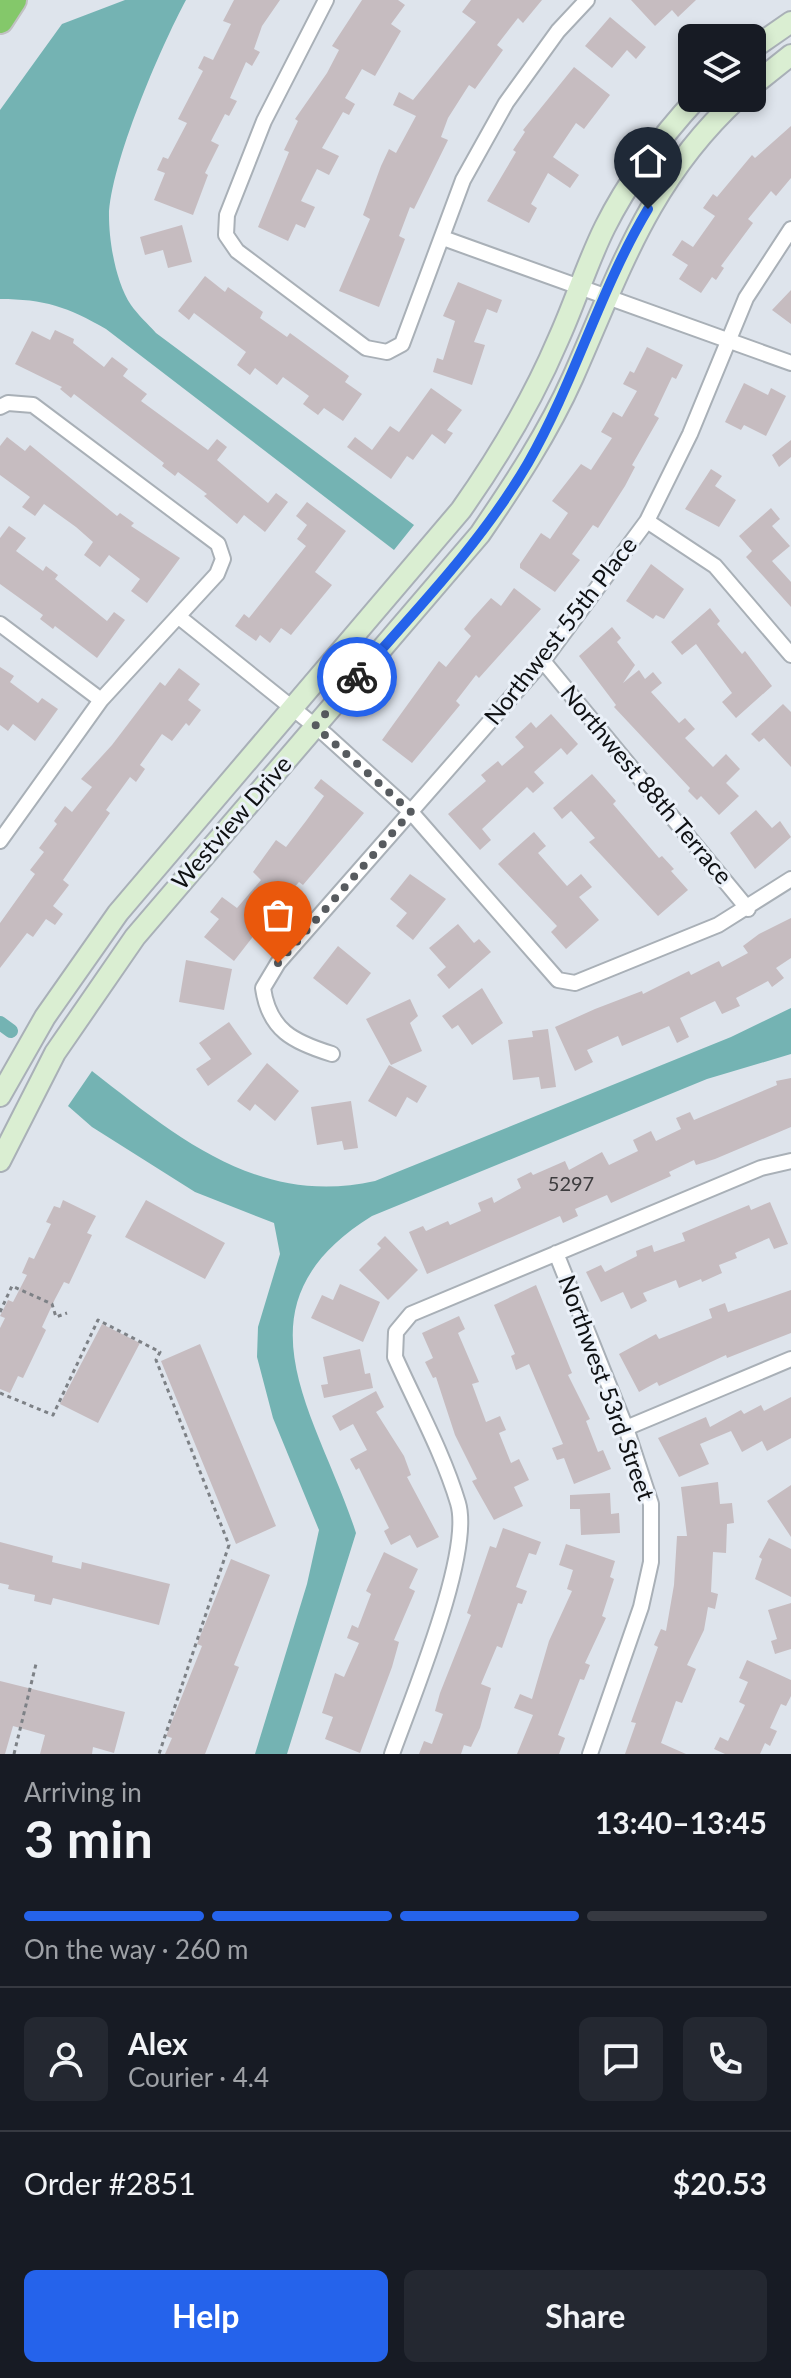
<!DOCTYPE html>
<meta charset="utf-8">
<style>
:root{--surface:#171b24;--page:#242831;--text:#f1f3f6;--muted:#9ea1a6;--line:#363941;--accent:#2563eb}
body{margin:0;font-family:Lato,sans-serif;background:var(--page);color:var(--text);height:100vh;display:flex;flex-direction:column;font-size:30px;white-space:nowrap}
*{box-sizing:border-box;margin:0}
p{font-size:26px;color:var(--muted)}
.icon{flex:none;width:44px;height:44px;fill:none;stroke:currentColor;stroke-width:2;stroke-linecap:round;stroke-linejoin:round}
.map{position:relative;height:1754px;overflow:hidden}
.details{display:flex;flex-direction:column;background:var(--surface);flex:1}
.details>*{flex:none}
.fabs{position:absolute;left:678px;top:24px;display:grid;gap:16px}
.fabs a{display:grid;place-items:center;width:88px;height:88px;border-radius:12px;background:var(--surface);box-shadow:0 4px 12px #0003;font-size:40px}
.pin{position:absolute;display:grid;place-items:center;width:68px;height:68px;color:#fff;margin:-82px -34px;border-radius:50% 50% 50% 0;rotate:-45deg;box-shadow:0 0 8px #0007}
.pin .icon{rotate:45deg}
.courier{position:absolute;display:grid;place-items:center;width:80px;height:80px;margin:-40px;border:6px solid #2563eb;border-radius:50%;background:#fff;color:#222;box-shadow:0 2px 10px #0007}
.head em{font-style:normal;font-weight:700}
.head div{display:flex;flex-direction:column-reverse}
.head{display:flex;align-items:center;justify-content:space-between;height:136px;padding:0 24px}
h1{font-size:52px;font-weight:700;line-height:60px}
.bar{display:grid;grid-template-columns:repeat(4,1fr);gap:12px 8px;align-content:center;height:96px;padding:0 24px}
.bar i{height:10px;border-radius:6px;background:var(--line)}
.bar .on{background:var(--accent)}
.bar p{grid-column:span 4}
.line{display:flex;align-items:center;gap:20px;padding:0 24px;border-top:2px solid var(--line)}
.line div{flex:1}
.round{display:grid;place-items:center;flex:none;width:84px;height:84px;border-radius:12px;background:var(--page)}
.button{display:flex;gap:16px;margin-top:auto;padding:16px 24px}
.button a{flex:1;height:92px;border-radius:12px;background:var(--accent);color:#fff;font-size:32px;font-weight:700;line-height:92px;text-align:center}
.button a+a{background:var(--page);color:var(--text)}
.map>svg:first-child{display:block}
.water{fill:#74b3b3}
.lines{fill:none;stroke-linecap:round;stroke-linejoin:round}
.canal{stroke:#74b3b3;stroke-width:14}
.building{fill:#c6bcc0}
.street-casing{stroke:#a9b0b7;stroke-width:18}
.secondary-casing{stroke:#a9b0b7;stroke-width:24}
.highway-casing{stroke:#c1c1c2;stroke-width:30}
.path{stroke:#7d8186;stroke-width:3;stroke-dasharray:4 4;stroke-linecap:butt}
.street{stroke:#fff;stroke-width:14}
.secondary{stroke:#daeed2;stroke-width:20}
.highway{stroke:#84c86a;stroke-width:26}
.done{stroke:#575b5f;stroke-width:8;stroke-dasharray:0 14.4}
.route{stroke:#2563eb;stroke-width:10}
.labels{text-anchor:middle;stroke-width:6;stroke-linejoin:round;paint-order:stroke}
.number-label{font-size:20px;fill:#3d3c3e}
.street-label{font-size:24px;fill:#0f1113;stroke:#ebf1f9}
</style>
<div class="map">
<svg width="791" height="1754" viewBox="0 0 791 1754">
<rect width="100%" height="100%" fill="#dee4ec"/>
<path class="water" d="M125 0H186C161 46 110 165 109 216 109 242 116 283 131 305 138 315 148 324 156 333L414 525 394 550 106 329C68 307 44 299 0 299V110L62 24Z
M791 1008V1054L707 1079 372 1216C227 1306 318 1414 356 1533L287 1754H255L307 1584 319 1530 273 1418 257 1357 258 1327 280 1254 274 1223 195 1192 92 1127 68 1106 92 1071C177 1137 259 1207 375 1181L731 1037Z"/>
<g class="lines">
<path class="canal" d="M0 1023 11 1031"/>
</g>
<path class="building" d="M234 0H280L262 26 254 49 260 52 252 66 246 62 230 98 237 101 229 116 225 114 211 141 219 145 205 173 208 175 193 215 154 200 165 173 157 170 163 157 168 159 187 123 178 119 203 71 198 68 204 56 213 60 231 24 223 21Z
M362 0H398L405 5 391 24 401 31 375 76 362 69 345 98 355 104 349 115 343 112 322 148 339 156 329 175 317 169 301 201 315 207 305 228 296 224 288 241 258 227 289 152 284 150 298 121 295 119 327 73 339 50 332 46Z
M471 0H542L523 23 518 18 497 45 503 50 475 89 469 85 448 118 441 137 448 140 414 209 410 207 399 236 405 239 379 307 339 291 370 219 363 215 381 166 389 149 396 153 416 116 393 105 399 92 413 100 476 22 462 12Z
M631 0H696L678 17 672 10 655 26Z
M610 17 646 47 636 59 627 50 612 68 585 46Z
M574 67 610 95 584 129 576 123 553 157 579 175 570 188 548 173 531 204 537 208 529 223 487 201 516 152 513 150 525 132 523 130Z
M791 126V178L776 196 771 191 748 219 753 223 721 266 724 268 716 280 712 277 701 293 679 279 688 265 672 255 682 240 693 247 715 216 703 208 713 194 717 197 752 155 755 158Z
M182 225 192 262 168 268 163 250 145 255 140 237Z
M205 276 225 292 228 287 263 312 260 318 287 337 290 333 349 376 345 382 362 394 343 421 324 408 318 415 303 404 309 396 283 377 277 385 255 368 250 375 237 365 246 352 194 313 189 320 178 311Z
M458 282 502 300 497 313 487 309 474 342 485 345 472 385 433 372 437 358 443 360 455 321 443 316Z
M791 290V324L772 310Z
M55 330 74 339 73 343 104 367 112 357 128 369 123 376 147 394 141 401 208 450 217 439 227 447 217 460 268 503 276 493 288 502 265 532 244 515 237 524 204 496 207 494 178 472 175 476 162 466 164 463 74 394 71 398 60 389 62 387 15 364 32 331 50 340Z
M647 347 683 365 676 379 672 377 654 415 659 418 632 465 635 467 625 486 598 528 593 525 572 554 580 560 555 592 520 568V564L541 533 550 539 568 513 552 501 581 464 591 470 612 438 601 432 613 412 622 417 637 391 623 384 630 371 634 373Z
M744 383 768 395 771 388 786 396 766 436 744 425 741 430 725 422Z
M431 388 462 410 447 430 453 433 445 444 432 434 413 460 407 456 391 479 347 447 355 437 372 450 390 426 399 432Z
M7 437 25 451 30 445 117 516 120 513 134 523 131 526 180 558 147 603 131 591 140 579 109 555 100 567 84 555 93 542 76 527 44 504 35 516 22 507 30 497 0 475V446Z
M791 440V457L779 467 772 455Z
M711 469 722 476 715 486 736 500 719 527 685 509Z
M307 502 346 531 315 572 332 585 291 635 281 628 270 643 260 635 256 641 235 626 244 614 249 618 306 546 297 539 307 525 296 516Z
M771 508 780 519 772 526 790 546 772 561 791 582V607L746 557 752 551 739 536Z
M9 526 26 538 16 551 43 571 46 566 58 575 55 579 107 621 114 612 125 620 97 658 55 626 53 629 40 619 43 615 0 584V538Z
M651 564 684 589 664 619 656 615 653 619 626 601Z
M514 588 541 609 479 678 476 675 456 701 460 705 412 763 382 740 439 661 446 667 471 636 464 629 472 619 491 598 501 606Z
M710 608 720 621 717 624 742 654 745 651 772 686 736 718 722 702 732 693 696 644 682 655 671 642Z
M612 627 621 638 617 642 635 665 623 683 639 670 645 679 653 672 662 683 651 692 679 723 685 718 695 729 685 738 713 767 726 754 740 769 726 783 739 796 719 815 701 796 697 800 688 791 690 788 614 707 616 705 579 656Z
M0 667 14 676 10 682 38 703 42 698 58 709 35 741 13 724 8 731 0 725Z
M179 668 200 684 188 700 201 710 189 726 186 723 172 741 162 734 140 765 145 769 136 782 130 777 106 810 110 813 63 880 69 885 53 906 63 914 55 925 46 919 33 937 27 933 0 968V923L35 874 30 870 44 852 39 848 57 824 54 821 65 806 72 812 92 787 81 779 112 745 160 682 165 686Z
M783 704 791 712V767L764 738 759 742 751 734Z
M551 714 578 744 567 755 561 748 534 772 544 783 533 793 527 787 482 829 491 840 480 850 448 814 486 781 481 775 498 761 502 766 524 747 515 737 531 722 536 728Z
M592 774 616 801 613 804 659 858 662 856 674 869 671 871 688 890 658 916 589 842 595 838 571 811 562 819 553 808Z
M321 779 364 813 303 885 299 882 276 908 293 923 282 934 266 920 234 961 204 937 219 919 210 912 222 897 237 908 261 880 253 872 276 840 286 847 306 821 324 796 314 788Z
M756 810 772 828 780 821 791 837 755 869 730 833Z
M534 832 546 846 538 853 567 886 581 874 592 887 579 897 599 920 566 949 551 932 557 926 498 864Z
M410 874 446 899 413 940 396 926 407 913 390 899Z
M791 918V958L776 968 784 978 772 987 768 981 736 998 740 1006 722 1014 715 1001 680 1018 689 1037 677 1043 669 1026 622 1046 618 1036 587 1050 593 1062 575 1071 555 1027 595 1009 642 991 643 994 689 971 691 975 719 961 722 967 748 953 743 946 759 934Z
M458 924 474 943 479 939 491 952 449 989 437 975 446 967 429 948Z
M338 946 371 973 347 1005 313 978Z
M186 960 232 969 224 1010 179 1002Z
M482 988 503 1023 472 1045 458 1025 452 1029 442 1016Z
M410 999 418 1016 410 1023 422 1051 391 1065 366 1019Z
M229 1022 252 1054 208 1086 196 1069 211 1059 199 1043Z
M548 1029 556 1087 541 1089 539 1077 513 1080 508 1040 533 1037 532 1031Z
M267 1063 299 1091 275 1121 255 1104 250 1111 237 1101Z
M389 1065 427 1086 417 1103 407 1097 396 1117 368 1101Z
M791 1078V1127L715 1159 696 1165 694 1160 669 1172 671 1176 611 1203 607 1195 575 1209 578 1216 563 1223 560 1216 427 1274 409 1232 423 1226 426 1231 448 1221 450 1225 481 1211 478 1203 492 1197 494 1203 521 1188 517 1179 531 1172 533 1175 565 1161 569 1170 602 1152 609 1165 638 1151 633 1140 651 1131 656 1141 681 1129 676 1118 690 1112 694 1120 777 1085 776 1081Z
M351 1101 358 1148 344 1150 342 1141 317 1145 311 1107Z
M63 1200 96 1216 87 1233 92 1235 69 1284 64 1282 55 1299 42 1327 46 1330 23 1378 18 1376 10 1393 0 1389V1328L5 1318 0 1316 8 1300 13 1302 27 1275 22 1273 29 1257 34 1259 51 1224 46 1222 54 1206 60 1208Z
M146 1200 225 1243 205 1279 125 1237Z
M770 1202 788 1244 774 1249 769 1238 735 1253 737 1258 719 1265 722 1273 702 1282 701 1279 679 1288 676 1280 643 1293 647 1301 631 1309 623 1292 601 1302 586 1272 601 1265 605 1272 637 1256 636 1251 652 1245 654 1252 685 1241 682 1233 749 1205 751 1210Z
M385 1236 418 1270 388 1300 359 1270 381 1248 377 1244Z
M340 1284 380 1302 363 1342 311 1318 322 1295 333 1300Z
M536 1285 572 1373 568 1375 590 1419 586 1421 598 1452 603 1450 611 1469 574 1484 564 1458 557 1460 552 1448 563 1444 529 1364 516 1370 511 1356 515 1354 494 1305Z
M791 1290V1333L727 1358 726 1355 659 1386 657 1382 639 1392 619 1354 656 1334 659 1339 712 1318 709 1309 725 1303 728 1312Z
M459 1316 465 1329 458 1333 479 1382 472 1384 486 1422 500 1416 506 1430 499 1433 511 1463 519 1459 529 1480 514 1487 523 1506 494 1520 472 1481 477 1479 455 1435 436 1377 433 1378 425 1362 433 1358 422 1333Z
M102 1324 140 1343 98 1423 60 1404Z
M200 1344 276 1526 236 1544 161 1361Z
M360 1349 365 1374 370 1373 373 1388 324 1398 321 1385 328 1384 323 1357Z
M376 1391 384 1407 376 1412 404 1456 411 1475 407 1477 439 1537 417 1548 410 1535 391 1545 384 1531 389 1528 359 1468 356 1470 350 1459 367 1450 353 1424 340 1431 332 1416Z
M791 1397V1438L767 1451 762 1441 742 1452 731 1431 700 1444 709 1464 679 1477 658 1438 706 1417 710 1427 741 1410 744 1414 761 1405 764 1411Z
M718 1482 720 1504 732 1503 734 1523 727 1524 726 1553 713 1552 711 1592 718 1594 715 1609 708 1607 704 1630 687 1665 696 1669 682 1703 676 1701 661 1743 686 1754H625L636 1723 631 1722 658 1647 654 1645 661 1629 666 1631 674 1585 677 1536H687L681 1487Z
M791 1485V1537L767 1501Z
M610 1493 611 1514 619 1513 620 1533 581 1535 580 1509H570V1495Z
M503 1528 541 1542 536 1555 529 1553 516 1587 527 1591 522 1604 518 1603 502 1648 497 1646 481 1684 491 1688 480 1728 471 1747 464 1745 461 1754H419L424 1741 432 1744 443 1714 435 1711 440 1693 471 1615 467 1613 490 1546 496 1548Z
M769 1538 791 1549V1597L755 1579 762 1559 759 1557Z
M0 1542 53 1556 52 1562 81 1569 82 1562 170 1584 159 1625 53 1598 51 1605 34 1601 35 1595 8 1589 9 1585 0 1583Z
M566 1544 615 1561 610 1577 614 1579 602 1616 606 1618 585 1663 590 1665 584 1680 580 1679 558 1735 565 1738 559 1754H517L533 1715 514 1708 520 1694 532 1699 549 1641 572 1591 567 1589 573 1570 559 1565Z
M384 1552 418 1569 409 1588 415 1591 394 1640 399 1642 392 1667 360 1753 325 1739 333 1717 322 1713 335 1673 344 1677 359 1643 347 1638 352 1625 358 1628 371 1594 366 1591Z
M231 1559 270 1575 234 1665 239 1667 205 1754H165L172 1738 166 1736 202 1646 197 1644Z
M791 1603V1649L775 1654 771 1641 777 1639 768 1610Z
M747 1660 791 1680V1696L786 1706 781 1704 770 1728 777 1731 770 1746 765 1743 760 1754H725L714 1749 720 1737 728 1741 745 1705 739 1702 748 1682 739 1678Z
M0 1681 125 1712 114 1753 93 1747 92 1754H40L45 1735 13 1726 5 1754H0Z"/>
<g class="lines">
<g class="street-casing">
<path id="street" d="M326 0 264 121 227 215 226 235 237 251 366 348 387 352 402 344 463 180 506 103 558 31 587 0
M443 238 791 363
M0 407 8 403 33 405 218 544 223 559 217 574 101 700 0 841
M647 521 715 566 791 655
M179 617 326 735 411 812 558 980 575 983 718 925 791 879
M0 624 101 700
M543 661 748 909
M332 1054C293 1042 269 1030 263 988L278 963 543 661 647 521 690 434 746 298 791 229
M556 1253 626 1428 651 1504V1562L641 1607 590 1754
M626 1428 791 1359
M392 1754C411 1700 473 1553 458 1503 443 1453 416 1404 395 1357L396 1332 411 1314 761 1168 791 1161"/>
</g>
<g class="secondary-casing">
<path id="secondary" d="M752 49 791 22
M752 86 791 55
M0 1096 45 1017 118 913 461 510C499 456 532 401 558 340 575 303 587 263 605 227 629 179 661 137 697 98
M0 1161 55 1053 135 937 480 534C514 484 548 433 573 377 620 271 649 180 738 98"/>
</g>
<g class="highway-casing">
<path id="highway" d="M0 20 13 0"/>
</g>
<path class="path" d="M0 1312 12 1286 52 1304 56 1317 67 1313
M0 1393 53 1415 98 1320 160 1352 156 1360 229 1545 159 1754
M14 1754 36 1664"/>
<use href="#street" class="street"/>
<use href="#secondary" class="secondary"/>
<use href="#highway" class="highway"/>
</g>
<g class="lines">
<path class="done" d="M278 963 411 812 315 726 357 677"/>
<path class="route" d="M357 677C417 609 482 542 528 463 575 381 600 289 648 209"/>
</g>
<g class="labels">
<g class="number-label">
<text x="571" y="1191">5297</text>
</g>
<g class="street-label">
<text transform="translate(561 631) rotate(-52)" y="8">Northwest 55th Place</text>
<text transform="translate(646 785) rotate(50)" y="8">Northwest 88th Terrace</text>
<text transform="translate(232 823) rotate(-49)" y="8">Westview Drive</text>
<text transform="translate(606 1388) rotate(70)" y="8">Northwest 53rd Street</text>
</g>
</g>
</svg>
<div class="fabs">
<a><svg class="icon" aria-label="layers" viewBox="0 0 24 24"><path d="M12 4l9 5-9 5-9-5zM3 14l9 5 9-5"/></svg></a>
</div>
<div class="pin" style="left:278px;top:963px;background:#ea580c"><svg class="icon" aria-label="bag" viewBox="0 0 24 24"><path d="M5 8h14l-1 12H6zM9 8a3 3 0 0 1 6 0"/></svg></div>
<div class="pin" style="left:648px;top:209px;background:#1f2937"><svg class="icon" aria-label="home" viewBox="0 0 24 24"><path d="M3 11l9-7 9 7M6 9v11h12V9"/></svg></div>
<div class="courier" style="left:357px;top:677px"><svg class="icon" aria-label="bike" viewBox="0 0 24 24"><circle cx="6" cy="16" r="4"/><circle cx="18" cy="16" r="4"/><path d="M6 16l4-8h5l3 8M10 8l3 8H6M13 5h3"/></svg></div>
</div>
<section class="details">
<div class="head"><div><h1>3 min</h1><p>Arriving in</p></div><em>13:40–13:45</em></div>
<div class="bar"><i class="on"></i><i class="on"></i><i class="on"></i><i></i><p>On the way · 260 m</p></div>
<div class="line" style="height:144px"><a class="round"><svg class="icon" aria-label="person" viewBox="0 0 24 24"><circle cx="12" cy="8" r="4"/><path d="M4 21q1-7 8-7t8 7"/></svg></a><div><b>Alex</b><p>Courier · 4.4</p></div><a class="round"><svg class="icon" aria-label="chat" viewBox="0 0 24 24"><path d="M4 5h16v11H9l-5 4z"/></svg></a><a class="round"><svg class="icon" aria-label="phone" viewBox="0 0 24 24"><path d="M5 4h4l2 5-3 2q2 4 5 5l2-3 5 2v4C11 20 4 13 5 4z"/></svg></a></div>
<div class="line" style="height:104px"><div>Order #2851</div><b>$20.53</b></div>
<div class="button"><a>Help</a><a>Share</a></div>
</section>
